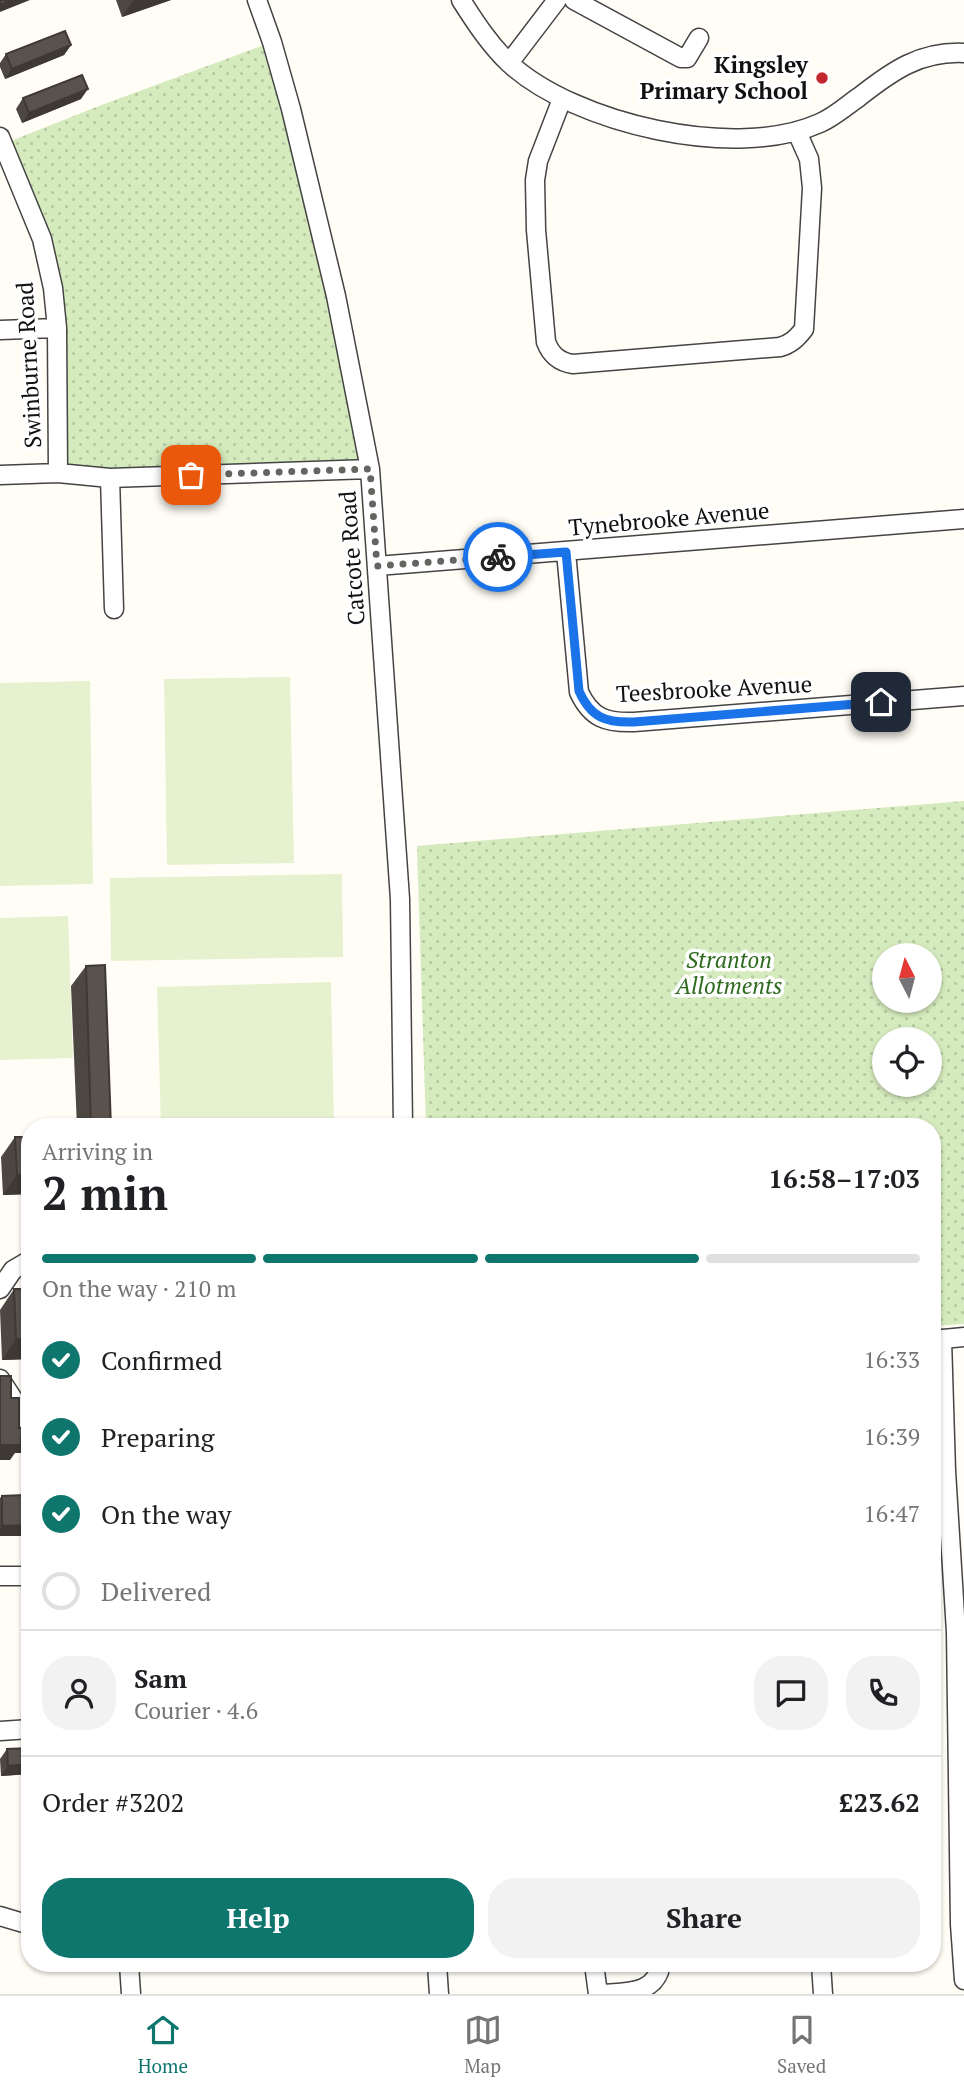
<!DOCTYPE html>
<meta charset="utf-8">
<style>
:root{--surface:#fff;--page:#f2f2f2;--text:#202124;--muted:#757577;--line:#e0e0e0;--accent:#0f766e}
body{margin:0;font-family:"PT Serif",serif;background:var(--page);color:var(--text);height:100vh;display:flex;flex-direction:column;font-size:26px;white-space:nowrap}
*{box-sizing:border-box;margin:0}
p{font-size:23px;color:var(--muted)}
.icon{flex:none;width:38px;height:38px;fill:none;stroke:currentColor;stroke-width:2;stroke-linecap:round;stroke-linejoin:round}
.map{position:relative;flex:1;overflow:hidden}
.side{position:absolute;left:21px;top:1118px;width:920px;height:854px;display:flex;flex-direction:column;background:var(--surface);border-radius:28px;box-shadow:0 2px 5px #0004}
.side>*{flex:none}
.needle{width:46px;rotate:354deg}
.fabs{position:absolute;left:872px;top:943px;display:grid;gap:14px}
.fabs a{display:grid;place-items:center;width:70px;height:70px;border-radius:50%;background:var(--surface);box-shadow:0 2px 5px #0004;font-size:35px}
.pin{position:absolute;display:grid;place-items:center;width:60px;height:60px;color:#fff;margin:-30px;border-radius:14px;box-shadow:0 4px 10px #0006}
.courier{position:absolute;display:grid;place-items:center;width:70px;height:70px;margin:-35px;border:5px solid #1a73e8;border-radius:50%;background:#fff;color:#222;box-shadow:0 2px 9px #0007}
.head em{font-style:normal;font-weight:600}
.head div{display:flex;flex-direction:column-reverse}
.head{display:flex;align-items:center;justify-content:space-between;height:119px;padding:0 21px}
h1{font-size:46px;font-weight:600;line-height:52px}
.bar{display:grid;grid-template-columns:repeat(4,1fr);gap:10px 7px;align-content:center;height:84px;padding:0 21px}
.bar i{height:9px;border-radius:5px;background:var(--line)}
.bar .current{background:var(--accent)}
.bar p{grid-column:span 4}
.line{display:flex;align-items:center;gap:18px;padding:0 21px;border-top:2px solid var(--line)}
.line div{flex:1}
.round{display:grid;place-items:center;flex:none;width:74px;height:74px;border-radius:28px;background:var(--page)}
ol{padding:0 21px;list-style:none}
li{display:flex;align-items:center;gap:21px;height:77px}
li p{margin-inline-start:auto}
li .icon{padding:7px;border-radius:50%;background:var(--accent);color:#fff;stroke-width:4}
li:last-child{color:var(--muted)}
li i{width:38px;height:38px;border:4px solid var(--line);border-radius:50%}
.action{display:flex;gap:14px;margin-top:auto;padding:14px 21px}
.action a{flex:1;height:80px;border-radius:28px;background:var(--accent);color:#fff;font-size:28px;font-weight:600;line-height:80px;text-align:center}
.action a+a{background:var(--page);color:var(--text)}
.tab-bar{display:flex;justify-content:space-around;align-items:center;height:98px;border-top:2px solid var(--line);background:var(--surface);font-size:19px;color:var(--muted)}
.tab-bar a{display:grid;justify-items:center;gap:4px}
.tab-bar .current{color:var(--accent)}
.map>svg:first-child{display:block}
.grass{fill:url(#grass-dots);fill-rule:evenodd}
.pitch{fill:#e6f2cf}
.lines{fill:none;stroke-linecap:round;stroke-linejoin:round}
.minor-casing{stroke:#444;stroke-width:21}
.minor{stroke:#fff;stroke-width:18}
.wall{fill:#4d4742}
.shaded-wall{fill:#3f3936}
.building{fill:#5a524d;stroke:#3f3936;stroke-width:2}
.done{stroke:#646461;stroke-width:7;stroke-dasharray:0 12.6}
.route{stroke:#1a73e8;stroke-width:9}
.poi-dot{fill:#c4262e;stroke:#fff;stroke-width:2.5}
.labels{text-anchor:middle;stroke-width:7;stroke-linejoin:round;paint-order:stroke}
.poi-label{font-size:23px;font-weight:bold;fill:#111;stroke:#fff;text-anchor:end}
.street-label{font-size:23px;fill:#111;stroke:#fff}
.park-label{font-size:23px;font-style:italic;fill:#2f6b1f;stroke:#fff}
</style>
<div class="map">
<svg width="964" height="1994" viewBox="0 0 964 1994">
<defs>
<pattern id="grass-dots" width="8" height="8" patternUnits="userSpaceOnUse" patternTransform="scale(1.75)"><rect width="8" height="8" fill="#d5ebbd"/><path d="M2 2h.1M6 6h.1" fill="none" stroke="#b6c8a1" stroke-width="1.8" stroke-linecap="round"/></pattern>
</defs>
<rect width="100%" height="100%" fill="#fffdf5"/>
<path class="grass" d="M272 42 370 469 58 473 42 239 3 144 99 106Z
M964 801V1324L933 1326V1127H426L417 846ZM884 956H929V1001H884ZM884 1040H929V1085H884Z"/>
<path class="pitch" d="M290 677 294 863 167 865 164 679Z
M90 681 93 884 0 886V683Z
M342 874 343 957 111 961 110 878Z
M68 916 73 1058 0 1060V918Z
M331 982 334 1127H161L157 987Z"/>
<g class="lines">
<g class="minor-casing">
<path id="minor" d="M257 0 272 42 291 109 336 296 370 469 400 899 403 1127
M461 0C475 22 490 45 509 63 575 124 736 161 820 123 834 117 846 106 859 97 892 71 920 51 964 53
M574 0 681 58H687L699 38
M509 63 557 0
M562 99 538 161 535 180 536 230 546 342C551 355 559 362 573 364L780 347C791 344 797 338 804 329L812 188 809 159 797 132
M0 137 42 239 53 288 57 328 58 473
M0 330 57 328
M0 475 58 473 110 478 370 469
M110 478 114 609
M566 552 579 692C591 718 606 723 634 722L964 696
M377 566 964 519
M0 1289 13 1270 30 1260
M942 1339 946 1471 956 1632 960 1924 964 1980
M933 1340 964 1337
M0 1379 30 1425
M0 1576H30
M0 1731 30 1729
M0 1916 30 1925
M129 1964 131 1994
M437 1964 439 1994
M594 1964 598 1994
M821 1964 823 1994
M602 1994C628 1992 656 1994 661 1964"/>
</g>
<use href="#minor" class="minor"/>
</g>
<path class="wall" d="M116 0H171L122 17Z
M71 45 64 55 5 79 0 67V63L6 54Z
M23 98 81 99 22 123 16 109Z
M86 966 111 1127H77L71 986Z
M15 1137 30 1194 3 1195 1 1157Z
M14 1289H30V1357L29 1359 2 1360 0 1310Z
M2 1496 25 1513H30V1532L28 1536H0V1498Z
M30 1748V1774L1 1776 0 1759 7 1749Z"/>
<path class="shaded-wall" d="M11 0H30L0 12V5Z
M134 0H171L122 17Z
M71 45 64 55 5 79 12 69Z
M88 89 81 99 22 123 29 113Z
M17 1175H30V1194L3 1195Z
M16 1339H30V1357L29 1359 2 1360Z
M21 1438H30V1449L27 1453H15L10 1460H0V1445Z
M30 1525V1532L28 1536H0V1530L2 1526Z
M30 1764V1774L1 1776 8 1766Z"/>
<path class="building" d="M0 0H11L0 5Z
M65 31 71 45 12 69 6 54Z
M82 75 88 89 29 113 23 98Z
M105 965 111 1127H91L86 966Z
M15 1137H30V1175H17Z
M14 1289H30V1339H16Z
M0 1376H11V1398H19V1428H30V1438H21V1445H0Z
M24 1495 25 1513H30V1525L2 1526V1496Z
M30 1748V1764L8 1766 7 1749Z"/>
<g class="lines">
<path class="done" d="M191 475 370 469 377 566 498 557"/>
<path class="route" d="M498 557 566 552 579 691C591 718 606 723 634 722L881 702"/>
</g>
<circle class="poi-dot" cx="822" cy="78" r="7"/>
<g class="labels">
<g class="poi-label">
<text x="808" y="73">Kingsley<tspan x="808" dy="26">Primary School</tspan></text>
</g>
<g class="street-label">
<text transform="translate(29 365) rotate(-93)" y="8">Swinburne Road</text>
<text transform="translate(669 519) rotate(-5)" y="8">Tynebrooke Avenue</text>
<text transform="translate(352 558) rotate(-94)" y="8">Catcote Road</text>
<text transform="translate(714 689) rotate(-3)" y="8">Teesbrooke Avenue</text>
</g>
<g class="park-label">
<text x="729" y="968">Stranton<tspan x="729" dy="26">Allotments</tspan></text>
</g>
</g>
</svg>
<div class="fabs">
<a><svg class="needle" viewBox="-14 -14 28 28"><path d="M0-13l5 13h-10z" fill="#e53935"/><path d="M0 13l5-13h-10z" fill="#757577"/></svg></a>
<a><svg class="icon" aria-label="locate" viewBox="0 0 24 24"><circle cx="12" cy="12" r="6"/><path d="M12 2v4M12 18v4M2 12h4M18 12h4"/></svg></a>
</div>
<div class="pin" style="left:191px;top:475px;background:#ea580c"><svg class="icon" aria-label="bag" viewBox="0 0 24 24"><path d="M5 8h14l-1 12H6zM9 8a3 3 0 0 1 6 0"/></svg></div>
<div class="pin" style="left:881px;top:702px;background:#1f2937"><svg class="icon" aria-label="home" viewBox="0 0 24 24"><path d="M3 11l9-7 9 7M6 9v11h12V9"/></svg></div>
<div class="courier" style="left:498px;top:557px"><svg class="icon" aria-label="bike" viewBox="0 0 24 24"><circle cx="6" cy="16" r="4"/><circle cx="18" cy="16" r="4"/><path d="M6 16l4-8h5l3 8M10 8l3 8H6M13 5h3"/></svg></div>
<section class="side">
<div class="head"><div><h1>2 min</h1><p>Arriving in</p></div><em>16:58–17:03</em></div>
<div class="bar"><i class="current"></i><i class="current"></i><i class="current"></i><i></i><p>On the way · 210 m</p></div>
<ol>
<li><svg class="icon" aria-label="check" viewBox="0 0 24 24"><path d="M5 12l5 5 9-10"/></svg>Confirmed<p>16:33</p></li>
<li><svg class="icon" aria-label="check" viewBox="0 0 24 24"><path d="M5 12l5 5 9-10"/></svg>Preparing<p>16:39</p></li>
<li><svg class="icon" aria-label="check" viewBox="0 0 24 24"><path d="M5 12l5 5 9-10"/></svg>On the way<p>16:47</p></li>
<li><i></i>Delivered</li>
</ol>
<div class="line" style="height:126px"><a class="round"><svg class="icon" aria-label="person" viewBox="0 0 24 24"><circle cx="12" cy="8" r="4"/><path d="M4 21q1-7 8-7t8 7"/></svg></a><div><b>Sam</b><p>Courier · 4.6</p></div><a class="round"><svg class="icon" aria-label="chat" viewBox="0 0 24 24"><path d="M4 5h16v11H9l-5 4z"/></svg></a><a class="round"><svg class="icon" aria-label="phone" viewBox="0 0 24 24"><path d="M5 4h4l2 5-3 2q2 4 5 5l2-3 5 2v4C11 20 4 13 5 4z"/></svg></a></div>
<div class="line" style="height:91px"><div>Order #3202</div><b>£23.62</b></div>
<div class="action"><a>Help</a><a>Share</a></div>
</section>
</div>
<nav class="tab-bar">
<a class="current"><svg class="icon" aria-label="home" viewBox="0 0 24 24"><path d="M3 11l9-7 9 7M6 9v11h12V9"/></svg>Home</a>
<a><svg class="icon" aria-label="map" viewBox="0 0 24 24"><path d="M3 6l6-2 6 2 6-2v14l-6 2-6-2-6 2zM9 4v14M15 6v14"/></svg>Map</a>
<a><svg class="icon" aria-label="saved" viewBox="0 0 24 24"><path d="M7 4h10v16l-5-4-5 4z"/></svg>Saved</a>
</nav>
